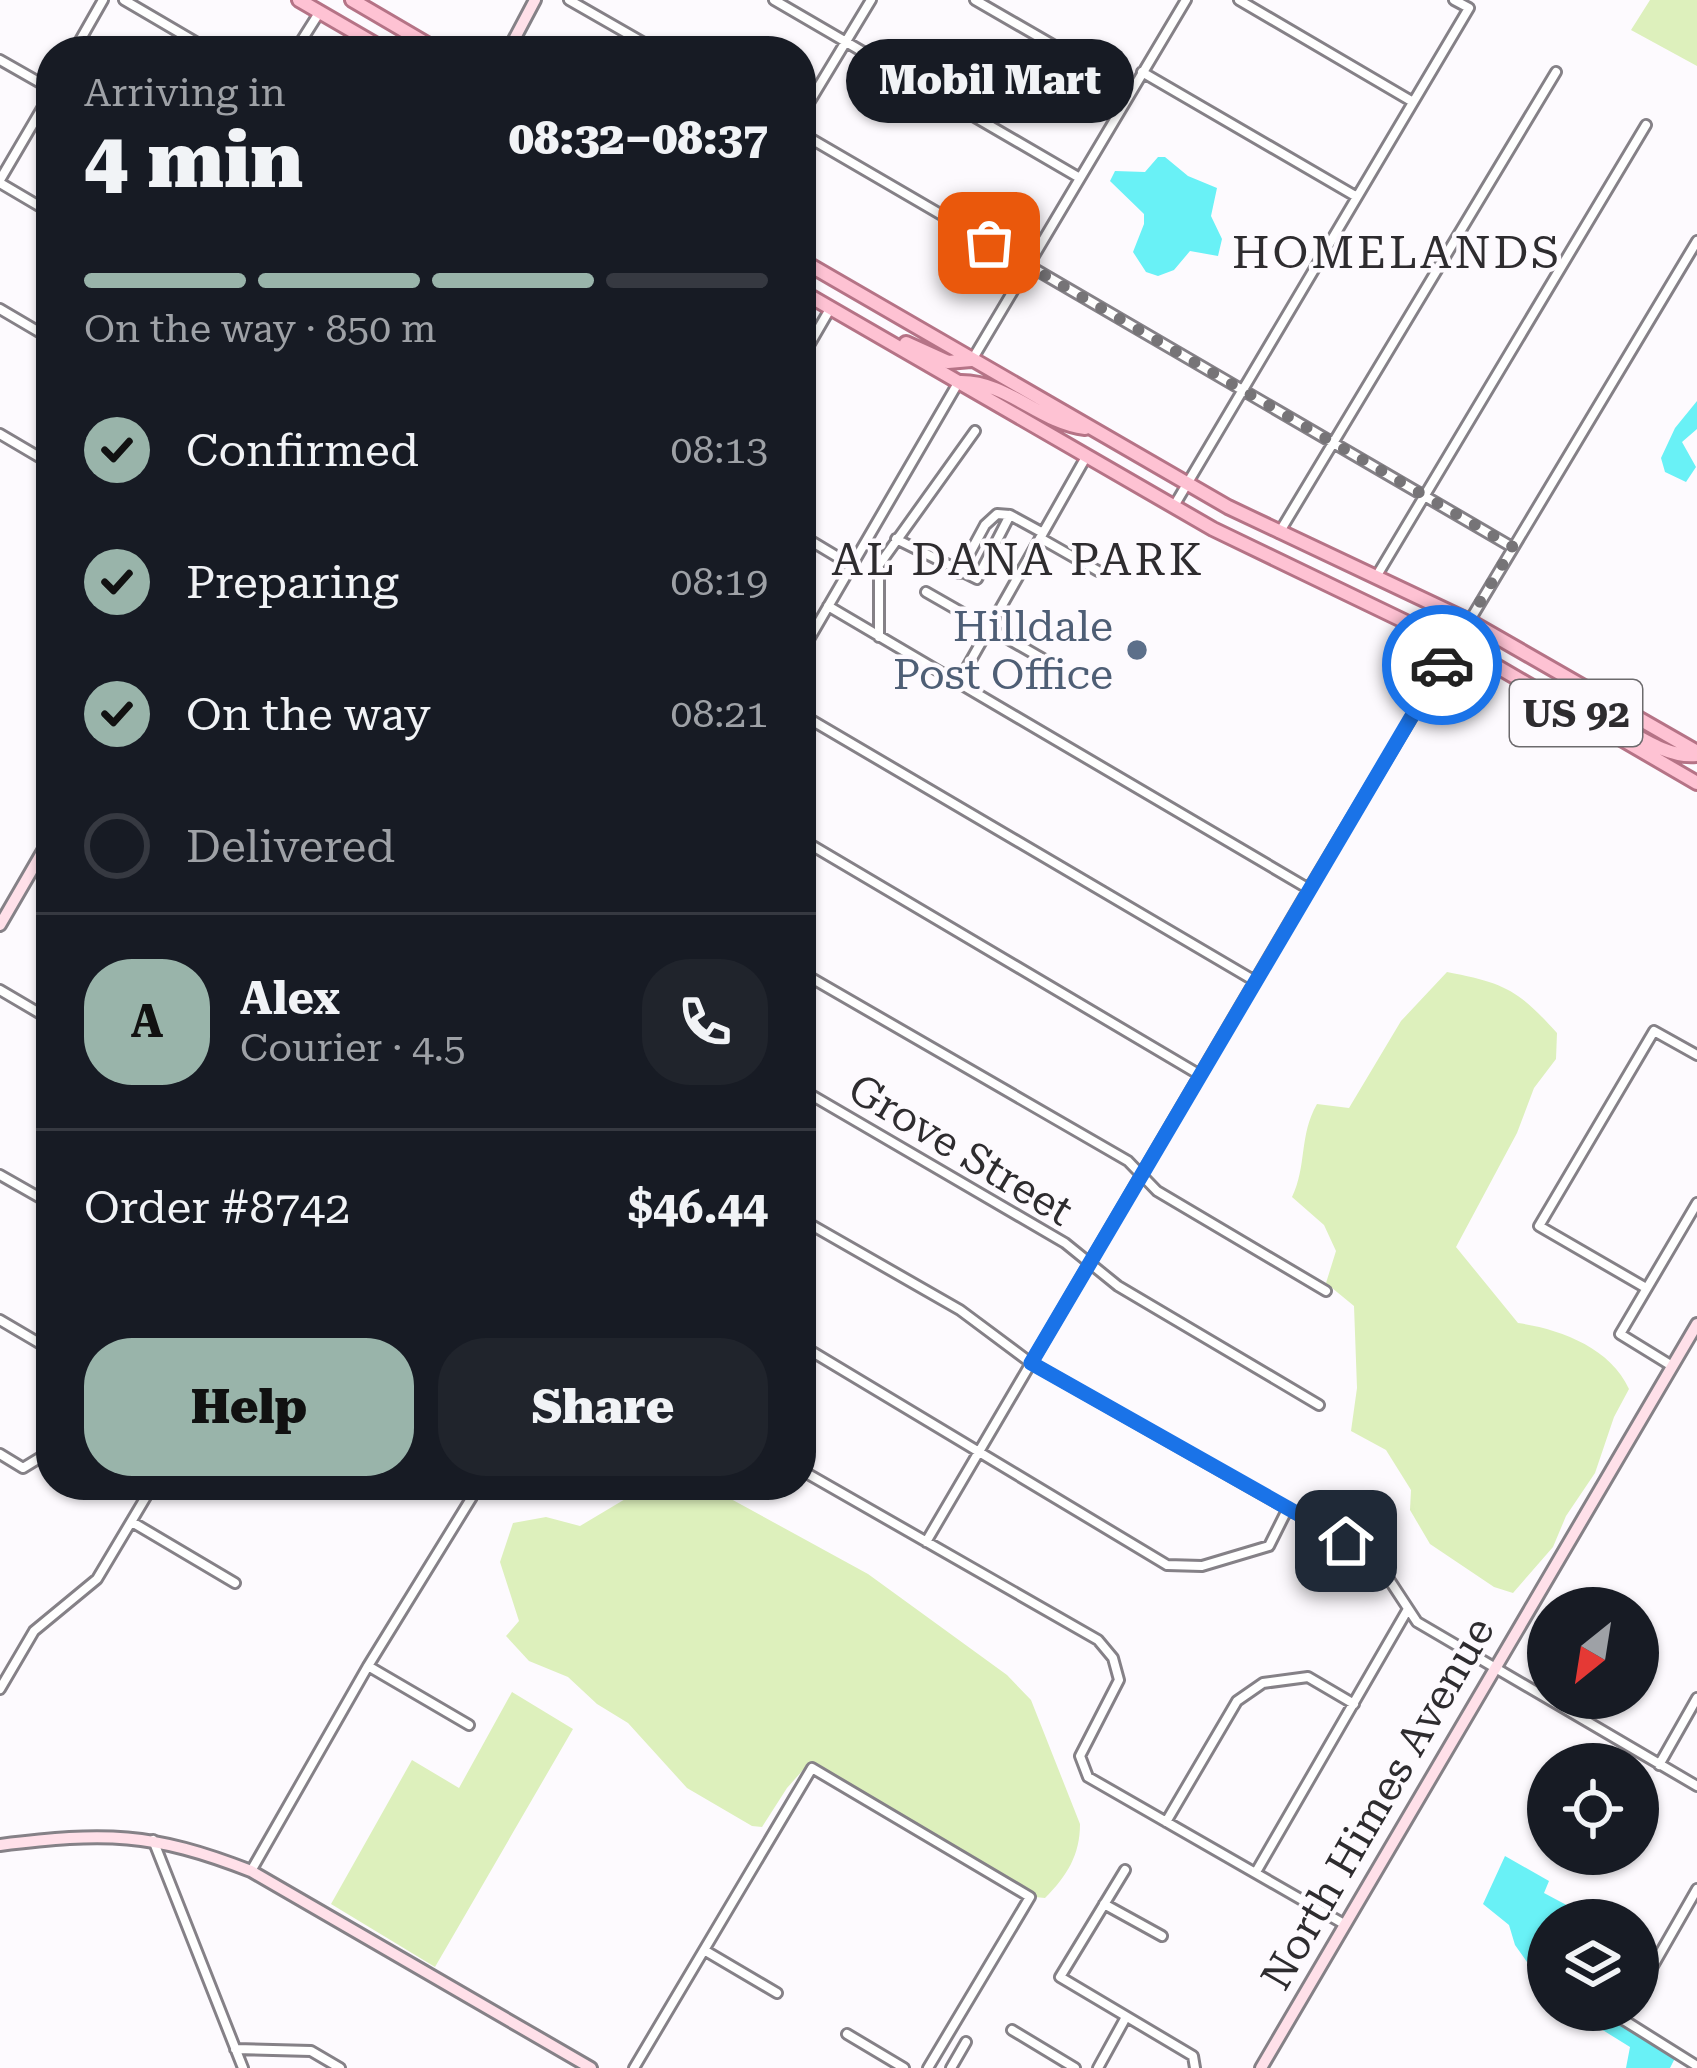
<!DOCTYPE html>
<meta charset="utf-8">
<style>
:root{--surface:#171b24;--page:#20242c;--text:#f1f3f6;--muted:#9ea1a6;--line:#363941;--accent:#99b4aa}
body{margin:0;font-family:"Roboto Serif",serif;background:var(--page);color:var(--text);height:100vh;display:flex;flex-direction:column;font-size:45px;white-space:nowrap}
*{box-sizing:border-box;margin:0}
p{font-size:39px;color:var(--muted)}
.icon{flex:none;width:66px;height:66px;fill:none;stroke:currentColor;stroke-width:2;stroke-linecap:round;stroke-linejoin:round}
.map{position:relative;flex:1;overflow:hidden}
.panel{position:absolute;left:36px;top:36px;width:780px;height:1464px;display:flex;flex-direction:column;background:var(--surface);border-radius:48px;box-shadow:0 3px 9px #0004}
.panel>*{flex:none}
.needle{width:78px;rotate:210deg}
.buttons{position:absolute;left:1527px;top:1587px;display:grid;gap:24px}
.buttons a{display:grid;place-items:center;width:132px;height:132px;border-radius:50%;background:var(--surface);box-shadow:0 3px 9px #0004;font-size:60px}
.pin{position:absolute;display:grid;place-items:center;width:102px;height:102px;color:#fff;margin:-51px;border-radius:24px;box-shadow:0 6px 18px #0006}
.courier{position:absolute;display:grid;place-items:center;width:120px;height:120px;margin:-60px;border:9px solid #1a73e8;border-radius:50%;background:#fff;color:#222;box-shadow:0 3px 15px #0007}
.bubble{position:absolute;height:84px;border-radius:42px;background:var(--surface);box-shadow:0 3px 9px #0004;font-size:39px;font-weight:800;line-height:84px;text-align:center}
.headline em{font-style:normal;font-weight:800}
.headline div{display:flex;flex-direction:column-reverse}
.headline{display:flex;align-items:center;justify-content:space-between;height:204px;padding:0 48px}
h1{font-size:78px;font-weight:800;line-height:90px}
.bar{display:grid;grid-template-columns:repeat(4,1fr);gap:18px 12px;align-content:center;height:144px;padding:0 48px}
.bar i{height:15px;border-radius:9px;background:var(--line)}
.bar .on{background:var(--accent)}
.bar p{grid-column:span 4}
.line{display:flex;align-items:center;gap:30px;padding:0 48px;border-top:3px solid var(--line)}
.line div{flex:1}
.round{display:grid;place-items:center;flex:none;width:126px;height:126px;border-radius:48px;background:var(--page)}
ol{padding:0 48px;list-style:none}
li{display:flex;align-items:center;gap:36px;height:132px}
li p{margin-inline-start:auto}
li .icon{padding:12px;border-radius:50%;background:var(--accent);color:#111;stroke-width:4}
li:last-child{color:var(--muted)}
li i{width:66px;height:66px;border:6px solid var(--line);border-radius:50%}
.action{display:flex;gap:24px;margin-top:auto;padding:24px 48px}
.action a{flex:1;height:138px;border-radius:48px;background:var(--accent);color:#111;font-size:48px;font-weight:800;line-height:138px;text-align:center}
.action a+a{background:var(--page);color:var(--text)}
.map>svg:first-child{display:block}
.green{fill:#ddf0bc}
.water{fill:#69f1f6}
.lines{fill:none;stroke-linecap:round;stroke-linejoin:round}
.street-casing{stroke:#858187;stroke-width:14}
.secondary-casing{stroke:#858187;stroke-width:16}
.primary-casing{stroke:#b57386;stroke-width:18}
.street{stroke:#fff;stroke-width:8}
.secondary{stroke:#ffe0e9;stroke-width:10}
.primary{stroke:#fec2d3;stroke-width:12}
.done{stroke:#767477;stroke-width:12;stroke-dasharray:0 21.6}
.route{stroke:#1a73e8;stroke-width:15}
.service-dot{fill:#5c6f8a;stroke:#fdfafe;stroke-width:4.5}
.labels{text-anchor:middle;stroke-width:9;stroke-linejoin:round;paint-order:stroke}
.shield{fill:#fdfafe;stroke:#6c6a6d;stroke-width:3}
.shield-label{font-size:39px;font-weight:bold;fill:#2e2c2f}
.service-label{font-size:42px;fill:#4e5e75;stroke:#fdfafe;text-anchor:end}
.street-label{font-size:42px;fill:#2e2c2f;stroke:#fdfafe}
.neighbourhood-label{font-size:45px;letter-spacing:3px;fill:#2e2c2f;stroke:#fdfafe}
</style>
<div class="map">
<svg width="1697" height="2068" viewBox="0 0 1697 2068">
<rect width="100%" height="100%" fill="#fdfafe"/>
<path class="green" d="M1650 0H1697V66L1631 30Z
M1447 972C1505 983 1518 990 1557 1033L1556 1059 1534 1088 1517 1133 1456 1247 1518 1323C1559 1329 1610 1347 1629 1389L1614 1417 1595 1473 1566 1516 1553 1547 1513 1593 1494 1587 1430 1544 1410 1510 1411 1490 1386 1450 1351 1431 1357 1388 1354 1306 1326 1283 1336 1251 1324 1225 1292 1197C1307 1166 1299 1135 1317 1104L1349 1108 1401 1021Z
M687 1487 731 1499 868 1574 1007 1675 1031 1700 1080 1824C1080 1855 1067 1876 1045 1898L1035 1897 1036 1894 811 1761 787 1788 762 1827 752 1826 687 1788 628 1723 597 1704 568 1677 529 1661 506 1636 519 1621 500 1562 513 1523 546 1517 580 1526 637 1492Z
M512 1692 573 1729 435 1967 331 1904 412 1760 459 1788Z"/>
<path class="water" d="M1158 157H1165L1188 176 1217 188 1211 216 1222 239 1218 256 1190 251 1174 270 1158 276 1146 272 1133 252 1144 224V214L1110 181 1115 171 1145 172Z
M1697 401V429L1682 442 1696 467 1686 482 1665 472 1661 458 1675 428Z
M1505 1856 1549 1881 1544 1893 1574 1909 1582 1920H1548V1930L1538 1938 1527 1962 1515 1945 1509 1925 1483 1904Z
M1606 2016 1675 2058 1670 2068H1626L1630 2047 1601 2029Z"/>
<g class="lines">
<g class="street-casing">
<path id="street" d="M124 0 211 51
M569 0 658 51
M774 0 1078 177
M975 0 1131 90
M1239 0 1413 102
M74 51 103 0
M295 51 319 13
M0 60 51 89
M1142 72 1357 197
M801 116 871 0
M801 133 1512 547
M0 180 51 93
M0 183 51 213
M0 309 51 339
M801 359 830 309
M972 360 1186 0
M0 434 51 464
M1174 506 1469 8 1454 0
M1279 533 1556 72
M801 535 851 565
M1040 538 1098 571
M896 539 977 579 1010 515
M959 573 985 525 997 514 1010 515 1043 533
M1376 577 1646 125
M926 592 1045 660
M828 606 1309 889
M879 637V565L975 431
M801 653 958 383
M958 683 1086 457
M801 714 1255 981
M801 839 1200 1075
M40 857 51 863
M801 972 1128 1161 1157 1191 1326 1291
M0 990 51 1020
M801 1089 1065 1243 1118 1286 1319 1405
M0 1175 51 1204
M801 1219 960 1310 1031 1363 1375 1558 1417 1622 1697 1786
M1646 1288 1539 1226 1654 1031 1697 1055
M0 1320 51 1350
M801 1345 1167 1565 1202 1566 1269 1546 1288 1508
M1672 1366 1620 1334 1697 1203
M0 1454 23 1468 46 1454 51 1444
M801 1470 1098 1640 1113 1658 1119 1680 1080 1756 1088 1777 1344 1924
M132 1522 235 1583
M926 1542 1309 889 1697 241
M368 1666 469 1725
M0 1689 34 1631 97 1579 153 1485
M1659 1765 1697 1698
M1166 1822 1237 1701 1263 1683 1308 1677 1354 1704
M153 1840 243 2068
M1125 1870 1060 1977 1193 2056 1195 2068
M251 1871 368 1666 472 1497
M1256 1872 1408 1609
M1104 1904 1162 1936
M704 1950 777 1993
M1638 1992 1697 1889
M1628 2010 1622 2019 1697 2066
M1012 2030 1075 2068
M847 2034 904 2068
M235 2049 311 2051 340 2068
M634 2068 812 1768 1030 1897 928 2068
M951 2068 966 2042
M1098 2068 1126 2017"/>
</g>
<g class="secondary-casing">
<path id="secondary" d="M508 51 535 0
M0 925 51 837
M0 1845C105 1832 151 1832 251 1871L591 2068
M1261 2068 1697 1324"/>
</g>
<g class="primary-casing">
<path id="primary" d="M299 0 387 51
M352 0 439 51
M801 260 1228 507 1469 621 1697 752
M801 291 1213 529 1491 663 1697 783
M906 343 948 362 971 360
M960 382C1007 381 1040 423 1085 428
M1572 705C1614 713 1656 760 1697 755"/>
</g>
<use href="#street" class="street"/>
<use href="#secondary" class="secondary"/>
<use href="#primary" class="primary"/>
</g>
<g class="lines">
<path class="done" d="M989 243 1513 547 1442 665"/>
<path class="route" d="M1346 1541 1031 1363 1442 665"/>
</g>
<circle class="service-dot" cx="1137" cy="650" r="12"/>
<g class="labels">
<rect class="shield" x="1510" y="680" width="132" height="66" rx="9"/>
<g class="shield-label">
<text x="1576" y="727">US 92</text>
</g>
<g class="service-label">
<text x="1113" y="641">Hilldale<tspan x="1113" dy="48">Post Office</tspan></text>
</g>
<g class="street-label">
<text transform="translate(961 1149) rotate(31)" y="15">Grove Street</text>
<text transform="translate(1377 1803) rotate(-60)" y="15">North Himes Avenue</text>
</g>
<g class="neighbourhood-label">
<text x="1397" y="268">HOMELANDS</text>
<text x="1018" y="575">AL DANA PARK</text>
</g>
</g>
</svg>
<div class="buttons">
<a><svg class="needle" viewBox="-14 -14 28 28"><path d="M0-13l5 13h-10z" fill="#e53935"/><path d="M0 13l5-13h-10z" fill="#9ea1a6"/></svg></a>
<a><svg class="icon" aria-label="locate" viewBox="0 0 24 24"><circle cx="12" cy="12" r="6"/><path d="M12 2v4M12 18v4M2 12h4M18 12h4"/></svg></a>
<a><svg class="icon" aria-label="layers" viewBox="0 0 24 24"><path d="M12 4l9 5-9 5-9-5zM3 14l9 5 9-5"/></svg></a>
</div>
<div class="pin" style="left:989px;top:243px;background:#ea580c"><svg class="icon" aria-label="bag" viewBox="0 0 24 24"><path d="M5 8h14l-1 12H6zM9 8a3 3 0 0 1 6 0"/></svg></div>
<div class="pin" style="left:1346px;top:1541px;background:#1f2937"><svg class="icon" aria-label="home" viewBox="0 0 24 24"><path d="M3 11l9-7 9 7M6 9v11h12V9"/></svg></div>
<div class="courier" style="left:1442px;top:665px"><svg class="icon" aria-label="car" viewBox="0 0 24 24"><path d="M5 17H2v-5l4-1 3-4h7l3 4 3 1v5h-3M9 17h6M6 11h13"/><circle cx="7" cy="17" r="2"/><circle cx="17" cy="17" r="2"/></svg></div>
<div class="bubble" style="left:846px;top:39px;width:288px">Mobil Mart</div>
<section class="panel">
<div class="headline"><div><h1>4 min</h1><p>Arriving in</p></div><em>08:32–08:37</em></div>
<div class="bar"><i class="on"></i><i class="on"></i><i class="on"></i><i></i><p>On the way · 850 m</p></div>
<ol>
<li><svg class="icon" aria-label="check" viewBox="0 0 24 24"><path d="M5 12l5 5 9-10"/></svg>Confirmed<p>08:13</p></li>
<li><svg class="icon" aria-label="check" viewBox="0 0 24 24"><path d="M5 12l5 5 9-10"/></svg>Preparing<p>08:19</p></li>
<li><svg class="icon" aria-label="check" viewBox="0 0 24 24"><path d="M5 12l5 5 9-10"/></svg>On the way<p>08:21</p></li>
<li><i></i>Delivered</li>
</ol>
<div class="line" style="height:216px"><b class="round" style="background:var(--accent);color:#111">A</b><div><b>Alex</b><p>Courier · 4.5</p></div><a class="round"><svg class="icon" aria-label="phone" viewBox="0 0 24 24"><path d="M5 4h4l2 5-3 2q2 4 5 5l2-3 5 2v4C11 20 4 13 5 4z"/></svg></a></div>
<div class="line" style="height:156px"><div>Order #8742</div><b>$46.44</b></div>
<div class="action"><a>Help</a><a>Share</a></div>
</section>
</div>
